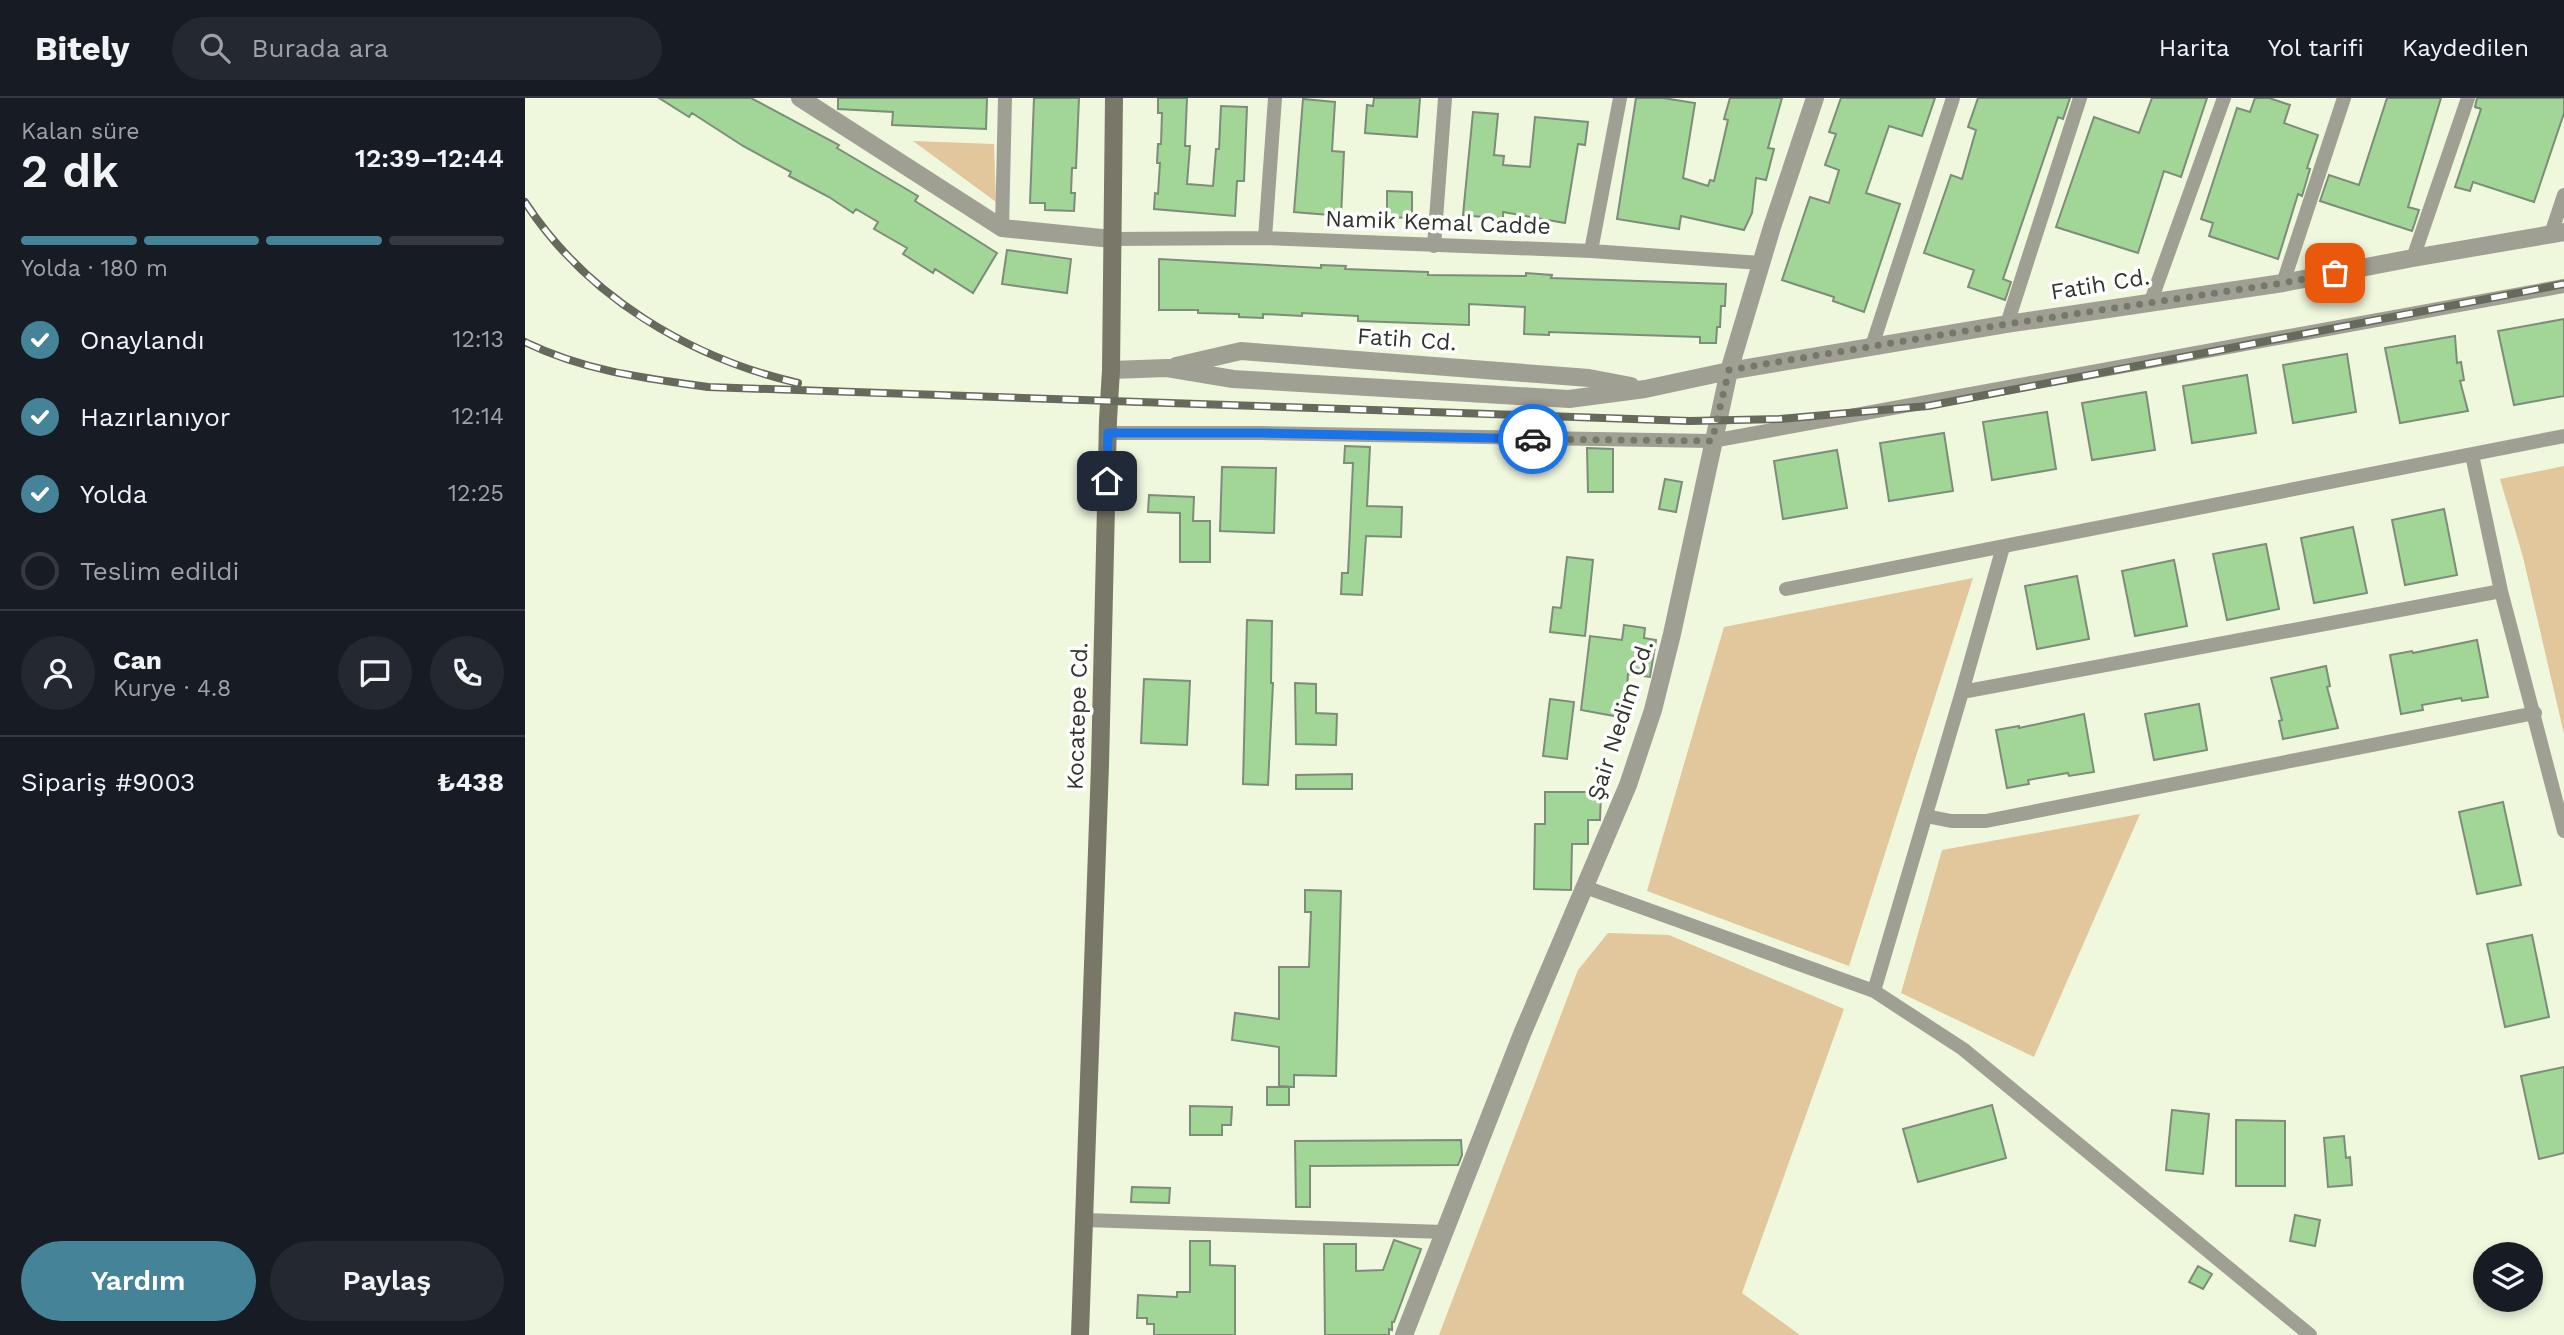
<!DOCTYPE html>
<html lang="tr">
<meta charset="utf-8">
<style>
:root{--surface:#171b24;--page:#242831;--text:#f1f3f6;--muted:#9ea1a6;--line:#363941;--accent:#458498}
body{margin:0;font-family:"Work Sans",sans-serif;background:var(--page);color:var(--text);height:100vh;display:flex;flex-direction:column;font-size:26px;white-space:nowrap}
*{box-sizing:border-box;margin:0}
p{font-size:23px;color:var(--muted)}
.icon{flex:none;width:38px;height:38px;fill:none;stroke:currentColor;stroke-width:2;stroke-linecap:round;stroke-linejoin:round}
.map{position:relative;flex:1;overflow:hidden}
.panel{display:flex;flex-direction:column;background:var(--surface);width:525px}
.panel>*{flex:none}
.fabs{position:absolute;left:1948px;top:1144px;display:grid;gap:14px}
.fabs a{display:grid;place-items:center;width:70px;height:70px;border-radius:50%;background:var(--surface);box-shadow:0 4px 10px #0003;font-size:35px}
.pin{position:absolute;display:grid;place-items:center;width:60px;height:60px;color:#fff;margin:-30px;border-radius:14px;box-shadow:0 4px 10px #0006}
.courier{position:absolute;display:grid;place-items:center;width:70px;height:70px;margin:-35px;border:5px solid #1a73e8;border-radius:50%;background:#fff;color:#222;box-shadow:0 2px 9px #0007}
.overview em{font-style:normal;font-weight:600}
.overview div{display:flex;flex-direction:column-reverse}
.overview{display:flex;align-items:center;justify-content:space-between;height:119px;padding:0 21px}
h1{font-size:46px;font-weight:600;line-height:52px}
.bar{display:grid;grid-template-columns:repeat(4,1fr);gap:10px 7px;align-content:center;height:84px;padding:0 21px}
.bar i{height:9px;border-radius:5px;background:var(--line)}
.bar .active{background:var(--accent)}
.bar p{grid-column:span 4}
.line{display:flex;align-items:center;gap:18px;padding:0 21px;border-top:2px solid var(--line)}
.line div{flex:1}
.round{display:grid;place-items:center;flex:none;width:74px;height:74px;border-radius:37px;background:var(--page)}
ol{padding:0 21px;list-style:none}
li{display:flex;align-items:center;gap:21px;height:77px}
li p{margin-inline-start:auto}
li .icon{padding:7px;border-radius:50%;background:var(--accent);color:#fff;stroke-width:4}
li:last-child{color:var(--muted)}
li i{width:38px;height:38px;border:4px solid var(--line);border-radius:50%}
.primary-button{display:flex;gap:14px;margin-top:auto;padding:14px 21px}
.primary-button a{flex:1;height:80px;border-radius:42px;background:var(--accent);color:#fff;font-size:28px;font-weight:600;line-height:80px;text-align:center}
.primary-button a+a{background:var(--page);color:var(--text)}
header{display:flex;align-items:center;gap:42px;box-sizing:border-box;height:98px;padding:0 35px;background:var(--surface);border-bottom:2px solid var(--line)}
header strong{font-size:33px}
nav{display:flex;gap:38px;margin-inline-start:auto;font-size:24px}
.search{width:490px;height:63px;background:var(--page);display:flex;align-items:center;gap:18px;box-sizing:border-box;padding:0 24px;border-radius:38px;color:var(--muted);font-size:26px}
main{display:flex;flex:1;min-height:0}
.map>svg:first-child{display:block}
.green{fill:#e1c79b}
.building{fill:#a1d697;stroke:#7d8d79;stroke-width:2}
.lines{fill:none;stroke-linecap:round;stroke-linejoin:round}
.minor{stroke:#a09f94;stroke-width:14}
.tertiary{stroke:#a09f94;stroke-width:18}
.secondary{stroke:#797767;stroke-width:18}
.rail-casing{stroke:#666a5c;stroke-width:8}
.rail{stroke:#fff;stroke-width:5;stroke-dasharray:16;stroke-linecap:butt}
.done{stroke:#747969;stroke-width:7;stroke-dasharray:0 12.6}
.route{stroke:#1a73e8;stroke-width:9}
.labels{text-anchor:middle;stroke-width:7;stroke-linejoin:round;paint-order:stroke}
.street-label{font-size:23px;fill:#32352b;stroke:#fff}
</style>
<header>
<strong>Bitely</strong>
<div class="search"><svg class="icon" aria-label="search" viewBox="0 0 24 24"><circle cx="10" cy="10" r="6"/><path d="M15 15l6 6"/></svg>Burada ara</div>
<nav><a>Harita</a><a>Yol tarifi</a><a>Kaydedilen</a></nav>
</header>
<main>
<section class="panel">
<div class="overview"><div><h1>2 dk</h1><p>Kalan süre</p></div><em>12:39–12:44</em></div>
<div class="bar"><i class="active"></i><i class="active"></i><i class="active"></i><i></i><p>Yolda · 180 m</p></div>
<ol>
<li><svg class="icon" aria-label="check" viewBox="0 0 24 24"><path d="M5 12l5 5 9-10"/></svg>Onaylandı<p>12:13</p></li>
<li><svg class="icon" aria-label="check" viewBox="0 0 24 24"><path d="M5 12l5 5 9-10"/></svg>Hazırlanıyor<p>12:14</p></li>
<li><svg class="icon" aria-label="check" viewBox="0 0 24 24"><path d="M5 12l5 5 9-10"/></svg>Yolda<p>12:25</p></li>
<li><i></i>Teslim edildi</li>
</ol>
<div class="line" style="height:126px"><a class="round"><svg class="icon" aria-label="person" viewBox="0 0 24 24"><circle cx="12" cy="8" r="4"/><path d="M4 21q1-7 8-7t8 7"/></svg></a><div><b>Can</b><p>Kurye · 4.8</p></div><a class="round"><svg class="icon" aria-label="chat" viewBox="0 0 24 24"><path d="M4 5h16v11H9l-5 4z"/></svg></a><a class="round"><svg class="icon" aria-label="phone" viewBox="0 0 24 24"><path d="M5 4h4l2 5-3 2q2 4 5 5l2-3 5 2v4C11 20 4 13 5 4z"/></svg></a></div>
<div class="line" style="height:91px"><div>Sipariş #9003</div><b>₺438</b></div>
<div class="primary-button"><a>Yardım</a><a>Paylaş</a></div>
</section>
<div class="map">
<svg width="2039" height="1237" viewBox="0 0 2039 1237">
<rect width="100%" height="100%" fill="#eff7dd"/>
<path class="green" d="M388 43 469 46 471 104Z
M2039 368V636L1998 459 1975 381Z
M1448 480 1324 868 1122 793 1199 529Z
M1615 716 1509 959 1376 895 1417 752Z
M1083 835 1144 837 1319 911 1217 1195 1275 1237H914L1053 872Z"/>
<path class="building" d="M134 0H226L314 47 312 50 393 98 390 103 472 155 448 195 410 171 408 175 378 156 382 150 349 131 353 124 331 111 328 115 304 99 264 78 266 74 218 48 167 15 164 19Z
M313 0H462L461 31 367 27 368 14 313 11Z
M509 0H554L551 70H547L546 95H550L549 113 520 112V105H505Z
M633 0H662L660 48H665L662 86 688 88 691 51H694L696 8 722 9 719 83H712L710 118 629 111 630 95 633 96 635 65H632L633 46H636L637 15H633Z
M849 0H895L892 39 840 35 842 7 848 8Z
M1111 0H1138L1170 5 1158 80 1183 88 1185 82 1189 83 1203 22 1199 21 1205 0H1257L1243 50 1249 51 1241 82 1231 80 1227 115 1219 132 1156 118 1154 131 1092 121Z
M1316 0H1410L1397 38 1364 28 1341 95 1375 106 1339 214 1308 203 1309 199 1257 182 1285 99 1304 105 1314 72 1300 67 1311 36 1304 34Z
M1453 0H1545L1538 21 1533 19 1478 181 1486 184 1480 202 1443 189 1449 172 1399 155 1426 77 1437 81 1451 32 1443 29Z
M1627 0H1682L1656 79 1639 73 1613 155 1531 129 1569 19 1614 35Z
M1730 0H1744L1765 7 1759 25 1793 37 1782 70 1785 71 1777 98 1773 96 1753 161 1684 138 1688 125 1676 121 1712 10 1725 14Z
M1862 0H1916L1883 109 1894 112 1887 133 1795 103 1804 77 1834 87Z
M1952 0H2039V15L2009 104 1948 84 1945 93 1930 89 1956 11 1950 9Z
M778 1 810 4 807 53 819 54 816 118 769 114Z
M948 14 973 16 969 57 979 58 978 67 1005 69 1010 19 1063 24 1060 47 1053 46 1040 125 978 114V121L938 117Z
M862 93 887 94V120L862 119Z
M482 152 546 161 542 195 477 186Z
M634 161 796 170V167L821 168 820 171 903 174V177L1001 178V175L1027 177 1026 180 1201 186 1200 208H1196L1195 229H1192L1191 245H1175V239L1024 234V237L999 236 1000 209 944 206V227L833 223V218L777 215V218L738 216V220L714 219V216L673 215V212H634Z
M2039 221V298L1989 307 1973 233Z
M1930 238 1932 265 1936 264 1939 282 1935 283 1943 313 1875 325 1860 250Z
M1822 256 1831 314 1768 325 1758 267Z
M1722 277 1731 335 1667 345 1658 288Z
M1621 294 1630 352 1567 362 1557 305Z
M1522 314 1531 371 1467 382 1458 324Z
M1419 335 1428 393 1364 403 1355 345Z
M820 348 845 349 842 408 877 409 876 439 841 438 837 497 816 496 817 475H823L828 365H819Z
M1062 350 1088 351V394H1063Z
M1312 352 1322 410 1258 421 1249 363Z
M697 369 751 370 749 435 695 433Z
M1140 381 1157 384 1151 414 1134 411Z
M624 397 669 399 668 423H685V464H655V415L623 414Z
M1919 411 1932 477 1880 487 1867 422Z
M1828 429 1842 495 1789 505 1776 440Z
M1741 446 1754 511 1702 522 1688 456Z
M1042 459 1068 462 1060 538 1025 534 1028 509 1036 510Z
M1649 462 1662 528 1610 538 1597 473Z
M1552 478 1564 541 1512 551 1500 488Z
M722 522 747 523 746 585H748L743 687 718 686Z
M1099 527 1120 530 1119 540 1131 542 1125 579 1103 576 1100 620 1056 612 1065 538 1097 542Z
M1952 542 1963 599 1937 603 1936 600 1897 607 1898 612 1876 616 1865 557 1887 553 1888 555Z
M1801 568 1805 588 1802 589 1813 630 1758 641 1754 623 1757 622 1746 580Z
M619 581 665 583 662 647 616 645Z
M770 585 791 586V615L812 616 811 647 771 646Z
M1025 601 1049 604 1042 661 1018 658Z
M1674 606 1682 652 1629 662 1620 616Z
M1559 616 1569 674 1544 678 1543 675 1503 682 1504 686 1482 690 1471 632 1494 628V630Z
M827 676V691H771V677Z
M1020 694H1076L1075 722H1063V746H1047L1046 792 1009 791 1010 726H1020Z
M1978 704 1996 787 1952 796 1934 714Z
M780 792 816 793 811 978 769 977V989L754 988V949L707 942 710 915 754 921V869H784L786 814H780Z
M2007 837 2024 919 1980 929 1962 846Z
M2039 969V1055L2014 1061 1996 978Z
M742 989H764V1007H742Z
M1467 1007 1481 1060 1393 1084 1378 1031Z
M665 1008 707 1009 706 1027H697V1037H665Z
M1647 1012 1684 1016 1678 1076 1641 1072Z
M1711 1022 1760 1023V1088H1711Z
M1819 1038 1821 1060 1825 1059 1827 1087 1803 1089 1799 1040Z
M936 1042 937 1057 933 1067 785 1068V1109H771L770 1043Z
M607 1089 645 1090 644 1105 606 1104Z
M1770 1117 1795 1122 1790 1148 1765 1143Z
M869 1142 896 1151 869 1224H867V1232L864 1231V1237H800L799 1146H831V1173L858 1172Z
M665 1143H685V1167L710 1168V1237H629V1226H622V1220H612L613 1197 652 1199V1194H665Z
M1673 1168 1687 1176 1678 1191 1664 1184Z"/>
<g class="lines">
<path class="minor" d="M477 130 480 0
M2026 136 2039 97
M740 140 750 0
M587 141 740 140 1066 153 1236 165
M909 148 920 0
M1066 153 1095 0
M1888 160 1943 0
M1758 185 1819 0
M1626 203 1699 0
M1482 226 1555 0
M1347 248 1428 0
M583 335H737L1187 343 2039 188
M1947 357 1976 493 2039 733
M1478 449 1437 594 1976 493
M1261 491 2039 338
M1437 594 1349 893 1438 951 1785 1237
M1401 718 1426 723H1461L2010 615
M1060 789 1349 893
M560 1122 919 1134"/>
<path class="tertiary" d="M275 0 477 130 587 141
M651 268 716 253 1064 280 1106 288
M586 272 642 270 708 281 1044 301 1120 291 1204 273 1482 226 1758 185 1888 160 2039 134
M879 1237 997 936 1103 687 1128 612 1147 536 1204 273 1247 129 1290 0"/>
<path class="secondary" d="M555 1237 575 667 583 322 586 272 589 0"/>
<g class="rail-casing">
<path id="rail" d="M0 104C62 199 165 260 273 285
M0 244C60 273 118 280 183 289L1165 323 1255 321 1403 308 2039 186"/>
</g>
<use href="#rail" class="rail"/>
</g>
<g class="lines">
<path class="done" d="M1008 341 1187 343 1204 272 1482 226 1758 185 1810 175"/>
<path class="route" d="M582 383 583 335H737L1008 341"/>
</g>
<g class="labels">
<g class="street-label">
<text transform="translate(913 124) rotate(2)" y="8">Namik Kemal Cadde</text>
<text transform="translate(1575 186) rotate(-9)" y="8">Fatih Cd.</text>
<text transform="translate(882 241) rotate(4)" y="8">Fatih Cd.</text>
<text transform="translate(552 618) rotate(-88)" y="8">Kocatepe Cd.</text>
<text transform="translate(1095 622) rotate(-72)" y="8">Şair Nedim Cd.</text>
</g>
</g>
</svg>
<div class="fabs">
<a><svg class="icon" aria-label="layers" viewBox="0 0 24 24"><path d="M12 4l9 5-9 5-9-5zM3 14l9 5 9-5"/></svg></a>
</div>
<div class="pin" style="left:1810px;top:175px;background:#ea580c"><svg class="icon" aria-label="bag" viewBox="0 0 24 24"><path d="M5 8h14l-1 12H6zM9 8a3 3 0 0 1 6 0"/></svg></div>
<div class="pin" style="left:582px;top:383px;background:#1f2937"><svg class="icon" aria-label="home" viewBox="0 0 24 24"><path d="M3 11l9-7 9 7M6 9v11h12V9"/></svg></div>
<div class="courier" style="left:1008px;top:341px"><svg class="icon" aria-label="car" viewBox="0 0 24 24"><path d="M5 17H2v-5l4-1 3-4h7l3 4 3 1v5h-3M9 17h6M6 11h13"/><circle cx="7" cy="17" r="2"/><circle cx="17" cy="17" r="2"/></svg></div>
</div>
</main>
